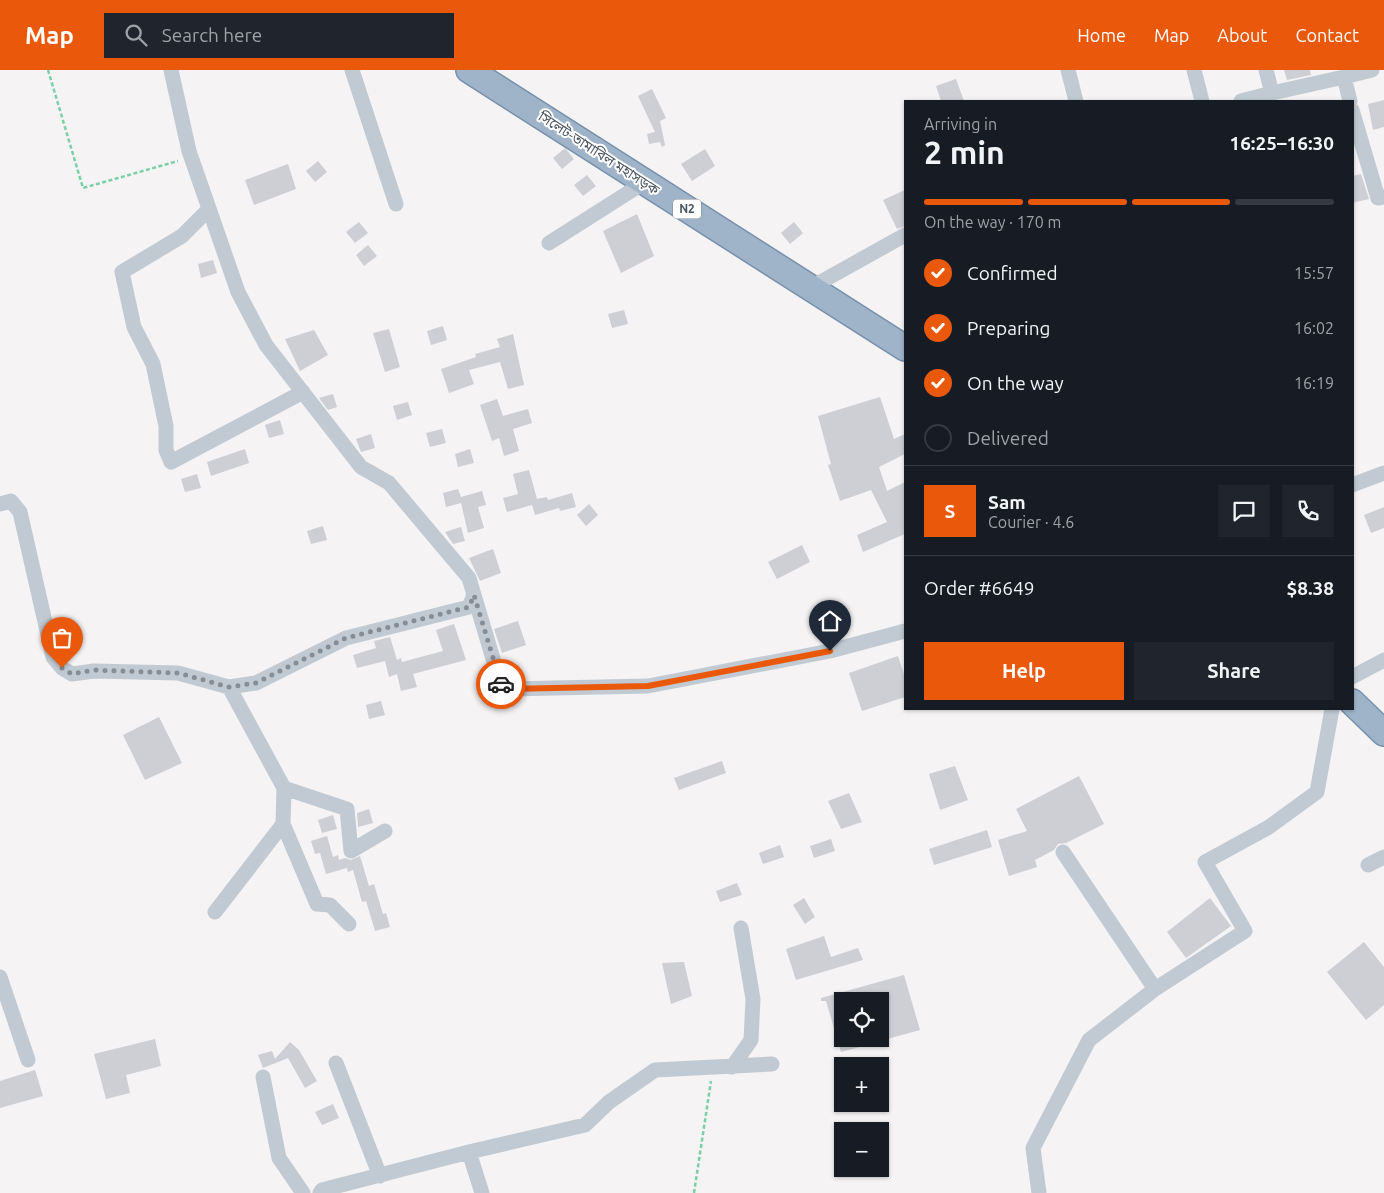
<!DOCTYPE html>
<meta charset="utf-8">
<style>
:root{--surface:#171b24;--page:#20242c;--text:#f1f3f6;--muted:#9ea1a6;--line:#363941;--accent:#ea580c}
body{margin:0;font-family:Ubuntu,"Noto Sans Bengali",sans-serif;background:var(--page);color:var(--text);height:100vh;display:flex;flex-direction:column;font-size:19px;white-space:nowrap}
*{box-sizing:border-box;margin:0}
p{font-size:16px;color:var(--muted)}
.icon{flex:none;width:28px;height:28px;fill:none;stroke:currentColor;stroke-width:2;stroke-linecap:round;stroke-linejoin:round}
.map{position:relative;flex:1;overflow:hidden}
.drawer{position:absolute;left:904px;top:30px;width:450px;height:610px;display:flex;flex-direction:column;background:var(--surface);border-radius:0px;box-shadow:0 1px 4px #0004}
.drawer>*{flex:none}
.fabs{position:absolute;left:834px;top:922px;display:grid;gap:10px}
.fabs a{display:grid;place-items:center;width:55px;height:55px;border-radius:0px;background:var(--surface);box-shadow:0 1px 4px #0004;font-size:25px}
.pin{position:absolute;display:grid;place-items:center;width:42px;height:42px;color:#fff;margin:-51px -21px;border-radius:50% 50% 50% 0;rotate:-45deg;box-shadow:0 0 5px #0007}
.pin .icon{rotate:45deg}
.courier{position:absolute;display:grid;place-items:center;width:50px;height:50px;margin:-25px;border:4px solid #ea580c;border-radius:50%;background:#fff;color:#222;box-shadow:0 1px 6px #0007}
.head em{font-style:normal;font-weight:700}
.head div{display:flex;flex-direction:column-reverse}
.head{display:flex;align-items:center;justify-content:space-between;height:85px;padding:0 20px}
h1{font-size:32px;font-weight:700;line-height:38px}
.bar{display:grid;grid-template-columns:repeat(4,1fr);gap:8px 5px;align-content:center;height:60px;padding:0 20px}
.bar i{height:6px;border-radius:4px;background:var(--line)}
.bar .selected{background:var(--accent)}
.bar p{grid-column:span 4}
.line{display:flex;align-items:center;gap:12px;padding:0 20px;border-top:1px solid var(--line)}
.line div{flex:1}
.round{display:grid;place-items:center;flex:none;width:52px;height:52px;border-radius:0px;background:var(--page)}
ol{padding:0 20px;list-style:none}
li{display:flex;align-items:center;gap:15px;height:55px}
li p{margin-inline-start:auto}
li .icon{padding:5px;border-radius:50%;background:var(--accent);color:#fff;stroke-width:4}
li:last-child{color:var(--muted)}
li i{width:28px;height:28px;border:2px solid var(--line);border-radius:50%}
.button{display:flex;gap:10px;margin-top:auto;padding:10px 20px}
.button a{flex:1;height:58px;border-radius:0px;background:var(--accent);color:#fff;font-size:20px;font-weight:700;line-height:58px;text-align:center}
.button a+a{background:var(--page);color:var(--text)}
header{display:flex;align-items:center;gap:30px;box-sizing:border-box;height:70px;padding:0 25px;background:var(--accent);color:#fff}
header strong{font-size:24px}
nav{display:flex;gap:28px;margin-inline-start:auto;font-size:18px}
.search{width:350px;height:45px;background:var(--page);display:flex;align-items:center;gap:12px;box-sizing:border-box;padding:0 18px;border-radius:0px;color:var(--muted);font-size:19px}
.map>svg:first-child{display:block}
.building{fill:#cdcfd5}
.lines{fill:none;stroke-linecap:round;stroke-linejoin:round}
.trunk-casing{stroke:#7690ad;stroke-width:28}
.path{stroke:#7ad0a6;stroke-width:2.5;stroke-dasharray:4 2.5;stroke-linecap:butt}
.minor{stroke:#c1cad2;stroke-width:15}
.trunk{stroke:#9fb4c9;stroke-width:25}
.done{stroke:#868d94;stroke-width:5;stroke-dasharray:0 9}
.route{stroke:#ea580c;stroke-width:6}
.labels{text-anchor:middle;stroke-width:4;stroke-linejoin:round;paint-order:stroke}
.shield{fill:#fff;stroke:#808990;stroke-width:1}
.shield-label{font-size:12px;font-weight:bold;fill:#4a5661}
.street-label{font-size:14px;fill:#4a5661;stroke:#fff}
</style>
<header>
<strong>Map</strong>
<div class="search"><svg class="icon" aria-label="search" viewBox="0 0 24 24"><circle cx="10" cy="10" r="6"/><path d="M15 15l6 6"/></svg>Search here</div>
<nav><a>Home</a><a>Map</a><a>About</a><a>Contact</a></nav>
</header>
<div class="map">
<svg width="1384" height="1123" viewBox="0 0 1384 1123">
<rect width="100%" height="100%" fill="#f5f3f3"/>
<path class="building" d="M1284 0H1310L1311 5 1287 10Z
M956 9 964 31H941L936 16Z
M652 19 666 48 660 51 665 75 662 77 660 72 649 74 647 64 655 62 638 26Z
M1384 30V57L1373 60 1368 34Z
M565 78 574 89 562 99 553 88Z
M705 79 715 96 692 111 681 94Z
M318 91 327 102 315 112 306 101Z
M288 94 296 119 254 135 245 110Z
M1361 104 1369 129 1352 133V106Z
M587 105 596 116 583 126 574 115Z
M905 120V156L897 159 883 130Z
M637 144 654 186 621 203 603 161Z
M359 152 368 163 355 173 346 162Z
M794 152 803 163 790 174 781 163Z
M368 175 377 186 364 196 356 185Z
M213 190 217 203 201 208 198 194Z
M624 240 628 254 612 258 608 244Z
M443 256 447 270 431 275 427 261Z
M389 259 400 297 385 302 373 263Z
M314 260 328 285 300 301 285 269Z
M513 264 524 315 508 319 500 292 469 300 474 314 449 323 441 299 476 287 475 284 500 277 497 269Z
M333 324 337 337 328 340 319 328Z
M880 327 894 369 905 364V384L879 397 887 421 905 412V464L863 482 857 465 887 452 871 420 840 431 828 395 831 394 818 346Z
M497 329 503 346 528 339 532 353 513 359 519 381 504 386 499 368 492 371 480 335Z
M408 332 412 345 397 350 393 336Z
M280 350 284 364 269 368 265 355Z
M442 359 446 373 430 377 426 363Z
M371 364 375 378 361 382 356 369Z
M245 379 249 393 211 406 207 392Z
M470 379 474 393 458 397 455 384Z
M529 400 537 429 547 427 548 430 572 423 576 437 560 441 559 438 535 445 532 435 507 442 503 428 518 424 513 404Z
M197 404 201 418 185 422 181 409Z
M458 419 461 427 482 421 486 435 478 437 484 458 468 463 461 433 446 437 443 423Z
M589 434 598 445 586 456 577 445Z
M1384 437V458L1371 463 1364 445Z
M323 456 327 470 311 474 307 461Z
M461 457 465 471 453 474 445 462Z
M802 475 810 492 777 509 768 492Z
M493 479 501 503 480 511 469 488Z
M518 551 526 575 502 583 494 559Z
M454 554 466 590 413 604 417 617 401 621 397 604 389 607 385 591 357 598 353 585 376 578 374 571 390 567 397 590 401 588 402 592 443 581 436 560Z
M898 586 905 607V627L862 641 849 603Z
M381 631 385 645 369 649 366 635Z
M159 647 182 693 145 710 123 665Z
M722 691 726 703 679 720 674 708Z
M955 696 968 730 940 740 929 704Z
M1079 706 1104 754 1066 773 1058 774 1054 780 1035 790 1037 797 1009 806 998 770 1027 761 1016 739Z
M849 723 862 752 841 759 828 731Z
M369 739 373 753 358 757 357 743Z
M333 745 337 759 322 763 318 750Z
M987 760 992 777 934 795 929 779Z
M327 766 333 787 338 785 339 790 345 788 351 790 360 786 369 816 374 814 383 844 386 843 390 857 375 861 366 831 362 832 353 800 348 802 347 798 326 804 320 783 315 784 311 771Z
M831 769 835 781 814 788 810 776Z
M780 775 784 787 763 794 759 783Z
M737 813 742 825 720 832 716 821Z
M804 828 815 847 805 854 793 835Z
M1210 828 1231 856 1186 888 1167 862Z
M824 866 831 887 858 878 863 890 796 910 786 879Z
M1364 872 1384 897V935L1366 950 1327 902Z
M684 892 692 926 671 934 662 893Z
M904 905 920 960 880 971V931H842V969H878V972L841 982 826 931H821V928Z
M155 969 161 996 126 1005 130 1023 106 1029 94 984Z
M290 972 299 980 317 1011 305 1018 288 988 263 998 258 985 272 981 275 989Z
M35 1000 43 1026 0 1038V1011Z
M333 1034 339 1048 322 1055 315 1042Z"/>
<g class="lines">
<g class="trunk-casing">
<path id="trunk" d="M469 0 905 278
M1352 632 1384 663"/>
</g>
<path class="path" d="M48 0 83 118 178 91
M694 1123 711 1011"/>
<path class="minor" d="M352 0 396 134
M1068 0 1076 31
M1194 0 1202 31
M1344 7 1372 0
M1272 23 1344 7 1350 31
M1241 31 1272 23 1266 0
M1352 40 1378 128 1384 127
M209 139 182 166 122 202 134 257 153 294 166 356V380L171 392 303 322
M549 173 645 112
M810 218 905 165
M1352 415 1384 403
M0 434 11 431 20 442 53 587 62 598 72 604 94 601 178 603 229 617 256 613 346 568 469 537 474 525 469 508 389 413 361 397 266 275 238 222 189 81 171 0
M474 525 502 619 648 616 830 581 905 561
M1352 607 1384 590
M229 617 284 718
M1368 795 1384 787
M215 842 283 754
M349 854 330 835 317 834 283 754 284 718 347 739 351 781 385 761
M0 907 28 990
M1155 919 1245 861 1205 792 1269 757 1317 722 1332 639
M336 993 380 1106
M732 997 751 970 753 929 741 858
M263 1007 279 1088 303 1123
M469 1082 482 1123
M320 1123 322 1120 469 1082 585 1055 609 1032 655 1000 772 994
M1039 1123 1033 1078 1089 970 1155 919 1063 782"/>
<use href="#trunk" class="trunk"/>
</g>
<g class="lines">
<path class="done" d="M62 598 72 604 94 600 178 603 229 617 256 613 346 568 469 537 474 525 501 614"/>
<path class="route" d="M501 614 502 619 648 616 830 581"/>
</g>
<g class="labels">
<rect class="shield" x="673" y="129.5" width="28" height="19" rx="4"/>
<g class="shield-label">
<text x="687" y="143">N2</text>
</g>
<g class="street-label">
<text transform="translate(599 83) rotate(33)" y="5">সিলেট-তামাবিল মহাসড়ক</text>
</g>
</g>
</svg>
<div class="fabs">
<a><svg class="icon" aria-label="locate" viewBox="0 0 24 24"><circle cx="12" cy="12" r="6"/><path d="M12 2v4M12 18v4M2 12h4M18 12h4"/></svg></a>
<a>+</a>
<a>−</a>
</div>
<div class="pin" style="left:62px;top:598px;background:#ea580c"><svg class="icon" aria-label="bag" viewBox="0 0 24 24"><path d="M5 8h14l-1 12H6zM9 8a3 3 0 0 1 6 0"/></svg></div>
<div class="pin" style="left:830px;top:581px;background:#1f2937"><svg class="icon" aria-label="home" viewBox="0 0 24 24"><path d="M3 11l9-7 9 7M6 9v11h12V9"/></svg></div>
<div class="courier" style="left:501px;top:614px"><svg class="icon" aria-label="car" viewBox="0 0 24 24"><path d="M5 17H2v-5l4-1 3-4h7l3 4 3 1v5h-3M9 17h6M6 11h13"/><circle cx="7" cy="17" r="2"/><circle cx="17" cy="17" r="2"/></svg></div>
<section class="drawer">
<div class="head"><div><h1>2 min</h1><p>Arriving in</p></div><em>16:25–16:30</em></div>
<div class="bar"><i class="selected"></i><i class="selected"></i><i class="selected"></i><i></i><p>On the way · 170 m</p></div>
<ol>
<li><svg class="icon" aria-label="check" viewBox="0 0 24 24"><path d="M5 12l5 5 9-10"/></svg>Confirmed<p>15:57</p></li>
<li><svg class="icon" aria-label="check" viewBox="0 0 24 24"><path d="M5 12l5 5 9-10"/></svg>Preparing<p>16:02</p></li>
<li><svg class="icon" aria-label="check" viewBox="0 0 24 24"><path d="M5 12l5 5 9-10"/></svg>On the way<p>16:19</p></li>
<li><i></i>Delivered</li>
</ol>
<div class="line" style="height:90px"><b class="round" style="background:var(--accent);color:#fff">S</b><div><b>Sam</b><p>Courier · 4.6</p></div><a class="round"><svg class="icon" aria-label="chat" viewBox="0 0 24 24"><path d="M4 5h16v11H9l-5 4z"/></svg></a><a class="round"><svg class="icon" aria-label="phone" viewBox="0 0 24 24"><path d="M5 4h4l2 5-3 2q2 4 5 5l2-3 5 2v4C11 20 4 13 5 4z"/></svg></a></div>
<div class="line" style="height:65px"><div>Order #6649</div><b>$8.38</b></div>
<div class="button"><a>Help</a><a>Share</a></div>
</section>
</div>
